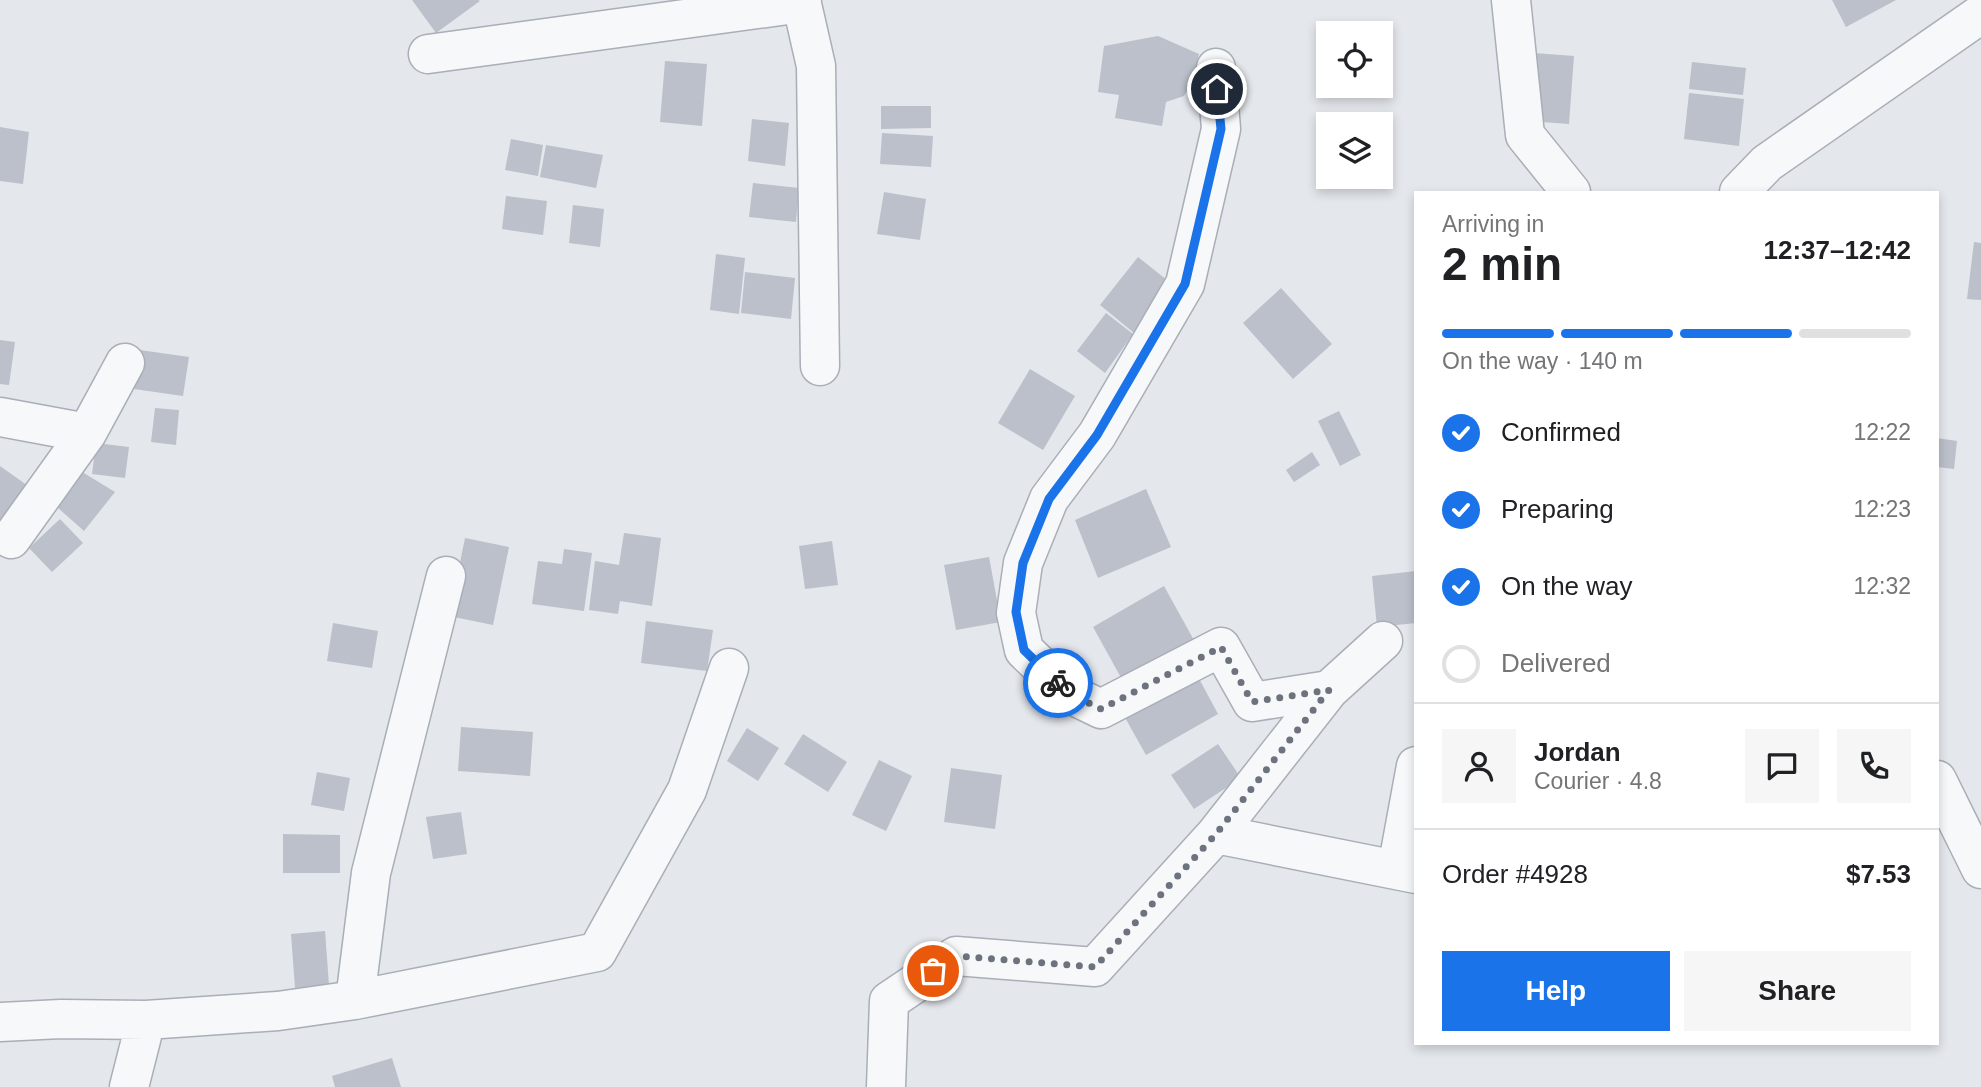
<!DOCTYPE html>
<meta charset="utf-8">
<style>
:root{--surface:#fff;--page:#f6f6f6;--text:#202124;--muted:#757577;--line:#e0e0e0;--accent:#1a73e8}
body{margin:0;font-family:Helvetica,sans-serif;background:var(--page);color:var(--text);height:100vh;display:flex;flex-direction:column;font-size:26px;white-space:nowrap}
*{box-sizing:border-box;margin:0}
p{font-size:23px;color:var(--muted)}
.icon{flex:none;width:38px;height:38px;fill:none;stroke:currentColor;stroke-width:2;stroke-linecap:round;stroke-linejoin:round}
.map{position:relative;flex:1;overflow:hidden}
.panel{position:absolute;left:1414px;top:191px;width:525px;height:854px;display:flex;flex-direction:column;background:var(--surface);border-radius:0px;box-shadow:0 4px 10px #0003}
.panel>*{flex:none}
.controls{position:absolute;left:1316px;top:21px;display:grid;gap:14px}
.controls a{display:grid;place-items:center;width:77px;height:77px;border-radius:0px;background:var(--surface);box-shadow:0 4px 10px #0003;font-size:35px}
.pin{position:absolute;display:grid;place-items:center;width:60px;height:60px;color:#fff;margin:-30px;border:4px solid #fff;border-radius:50%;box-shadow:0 2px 7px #0007}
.courier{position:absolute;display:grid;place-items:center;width:70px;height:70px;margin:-35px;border:5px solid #1a73e8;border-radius:50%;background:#fff;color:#222;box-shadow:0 2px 9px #0007}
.overview em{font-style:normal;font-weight:700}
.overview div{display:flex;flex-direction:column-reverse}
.overview{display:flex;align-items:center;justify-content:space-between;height:119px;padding:0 28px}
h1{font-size:46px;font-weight:700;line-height:52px}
.bar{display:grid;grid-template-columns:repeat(4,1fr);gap:10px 7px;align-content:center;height:84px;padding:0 28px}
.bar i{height:9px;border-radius:5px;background:var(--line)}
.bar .selected{background:var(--accent)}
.bar p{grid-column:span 4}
.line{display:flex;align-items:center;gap:18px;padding:0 28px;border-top:2px solid var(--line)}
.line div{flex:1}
.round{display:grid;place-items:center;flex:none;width:74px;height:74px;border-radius:0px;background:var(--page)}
ol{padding:0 28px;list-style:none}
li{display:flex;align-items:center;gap:21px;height:77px}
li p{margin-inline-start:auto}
li .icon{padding:7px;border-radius:50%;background:var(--accent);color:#fff;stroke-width:4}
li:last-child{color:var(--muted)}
li i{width:38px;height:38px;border:4px solid var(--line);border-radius:50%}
.cta{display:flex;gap:14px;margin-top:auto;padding:14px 28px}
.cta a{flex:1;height:80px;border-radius:0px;background:var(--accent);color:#fff;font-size:28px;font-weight:700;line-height:80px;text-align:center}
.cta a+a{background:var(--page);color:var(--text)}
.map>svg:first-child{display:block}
.building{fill:#bbc0ca}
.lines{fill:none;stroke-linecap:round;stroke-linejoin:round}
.minor-casing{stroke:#a9aeb7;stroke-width:41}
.minor{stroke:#f7f8fa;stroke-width:38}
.done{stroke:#6c737f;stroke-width:7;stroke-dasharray:0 12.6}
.route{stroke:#1a73e8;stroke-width:9}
</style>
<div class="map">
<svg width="1981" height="1087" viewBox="0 0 1981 1087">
<rect width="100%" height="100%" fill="#e4e7ec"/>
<path class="building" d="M412 0H478L480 1 436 33Z
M1832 0H1896L1846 27Z
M1158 36 1199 54 1193 80 1184 96 1166 102 1162 126 1115 118 1119 95 1098 92 1104 46Z
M1534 53 1574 56 1569 124 1529 121Z
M665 61 707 64 702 126 660 122Z
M1692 62 1746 68 1743 95 1689 89Z
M1689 93 1744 99 1739 146 1684 139Z
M881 106H931V128L881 129Z
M752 119 789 123 785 166 748 161Z
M0 127 29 132 23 184 0 181Z
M882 133 933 136 931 167 880 164Z
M511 139 543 145 538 176 505 170Z
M546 145 603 155 596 188 540 177Z
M753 183 799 188 796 222 749 217Z
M884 192 926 199 920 240 877 234Z
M506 196 547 201 543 235 502 229Z
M573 205 604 209 600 247 569 243Z
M1974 242 1981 243V300L1967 299Z
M716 254 745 258 739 314 710 310Z
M1138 257 1177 288 1139 337 1100 305Z
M745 272 795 278 791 319 741 313Z
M1281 288 1332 344 1293 379 1243 323Z
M1106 313 1133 334 1105 373 1077 351Z
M0 340 15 342 9 385 0 384Z
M140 350 189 357 183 396 134 389Z
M1030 369 1075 396 1043 450 998 423Z
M155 408 179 410 176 445 151 442Z
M1339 411 1361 455 1340 466 1318 421Z
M1937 438 1957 441 1954 469 1937 467Z
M96 443 129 447 125 478 92 474Z
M1312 452 1320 465 1294 482 1286 470Z
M0 466 38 493 13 529 0 520Z
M74 467 115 492 84 531 48 499Z
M1146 489 1171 547 1098 578 1075 520Z
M60 519 83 543 52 572 29 548Z
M624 533 661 538 652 606 620 601 618 614 589 610 595 561 619 565Z
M465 538 509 547 493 625 449 616Z
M832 541 838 585 805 589 799 546Z
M564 549 592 553 584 611 532 604 538 561 562 564Z
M989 557 1001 622 956 630 944 565Z
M1416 571V623L1377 627 1372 576Z
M1164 586 1195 642 1124 683 1093 627Z
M646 621 713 630 707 671 641 663Z
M333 623 378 631 372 668 327 661Z
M1196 673 1218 714 1146 755 1123 714Z
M461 727 533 732 530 776 458 771Z
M747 728 779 748 758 781 727 761Z
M803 734 847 762 828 792 784 764Z
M1218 744 1241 778 1194 809 1171 775Z
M879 760 912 776 886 831 852 815Z
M951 768 1002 775 995 829 944 822Z
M317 772 350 778 344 811 311 805Z
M461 812 467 854 433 859 426 817Z
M283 834 340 835V873H283Z
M325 931 329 985 295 988 291 934Z
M392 1058 401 1087H335L332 1076Z"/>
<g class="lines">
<g class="minor-casing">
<path id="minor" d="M801 0 816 66 820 366
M1511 0 1525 135 1571 192
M428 54 802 3
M1216 68 1221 129 1185 284 1097 435 1049 499 1023 563 1016 613 1024 650 1068 693 1101 709 1221 647 1252 702 1329 690
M1739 192 1767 163 1981 14
M0 417 87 433
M11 539 87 433 125 363
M1937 780 1981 869
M1216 834 1416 874
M1397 869 1416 766
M355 1000 371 873 446 576
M0 1022 61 1019 146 1020 278 1011 355 1000 597 952 687 790 729 668
M129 1087 146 1020
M886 1087 889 1001 956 956 1095 967 1216 834 1329 690 1383 641"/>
</g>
<use href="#minor" class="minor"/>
</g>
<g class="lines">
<path class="done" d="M933 971 956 956 1095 967 1216 834 1329 690 1252 702 1221 647 1101 709 1068 693 1058 683"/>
<path class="route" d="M1058 683 1024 650 1016 612 1023 563 1049 499 1097 435 1185 284 1221 129 1217 89"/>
</g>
</svg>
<div class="controls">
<a><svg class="icon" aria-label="locate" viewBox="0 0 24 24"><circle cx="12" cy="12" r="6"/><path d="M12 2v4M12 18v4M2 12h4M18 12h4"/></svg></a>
<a><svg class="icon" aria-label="layers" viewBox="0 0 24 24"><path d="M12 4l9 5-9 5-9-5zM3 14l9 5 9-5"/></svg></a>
</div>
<div class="pin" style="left:933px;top:971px;background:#ea580c"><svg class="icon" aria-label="bag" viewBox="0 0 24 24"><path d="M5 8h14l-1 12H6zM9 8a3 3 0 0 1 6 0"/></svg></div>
<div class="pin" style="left:1217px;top:89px;background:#1f2937"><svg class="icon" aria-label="home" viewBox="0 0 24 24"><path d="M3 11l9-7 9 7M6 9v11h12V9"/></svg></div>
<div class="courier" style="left:1058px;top:683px"><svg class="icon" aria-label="bike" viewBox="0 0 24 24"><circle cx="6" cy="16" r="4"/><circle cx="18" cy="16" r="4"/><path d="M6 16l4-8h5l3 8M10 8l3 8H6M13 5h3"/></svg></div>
<section class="panel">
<div class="overview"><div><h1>2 min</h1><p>Arriving in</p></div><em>12:37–12:42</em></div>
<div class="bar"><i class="selected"></i><i class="selected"></i><i class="selected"></i><i></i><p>On the way · 140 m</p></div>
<ol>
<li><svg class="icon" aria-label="check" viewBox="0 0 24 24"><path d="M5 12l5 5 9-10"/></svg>Confirmed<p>12:22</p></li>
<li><svg class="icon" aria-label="check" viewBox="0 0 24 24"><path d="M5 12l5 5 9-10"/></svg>Preparing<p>12:23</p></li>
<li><svg class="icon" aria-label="check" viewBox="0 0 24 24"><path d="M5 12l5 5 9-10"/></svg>On the way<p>12:32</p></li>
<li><i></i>Delivered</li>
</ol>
<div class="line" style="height:126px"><a class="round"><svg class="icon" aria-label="person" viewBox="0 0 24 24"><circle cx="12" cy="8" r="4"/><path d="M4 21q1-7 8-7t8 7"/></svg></a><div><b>Jordan</b><p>Courier · 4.8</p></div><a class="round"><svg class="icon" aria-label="chat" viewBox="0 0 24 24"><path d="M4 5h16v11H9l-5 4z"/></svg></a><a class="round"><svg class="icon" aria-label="phone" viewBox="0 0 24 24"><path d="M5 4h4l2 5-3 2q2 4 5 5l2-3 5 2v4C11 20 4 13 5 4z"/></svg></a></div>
<div class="line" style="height:91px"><div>Order #4928</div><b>$7.53</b></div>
<div class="cta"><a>Help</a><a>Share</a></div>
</section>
</div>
